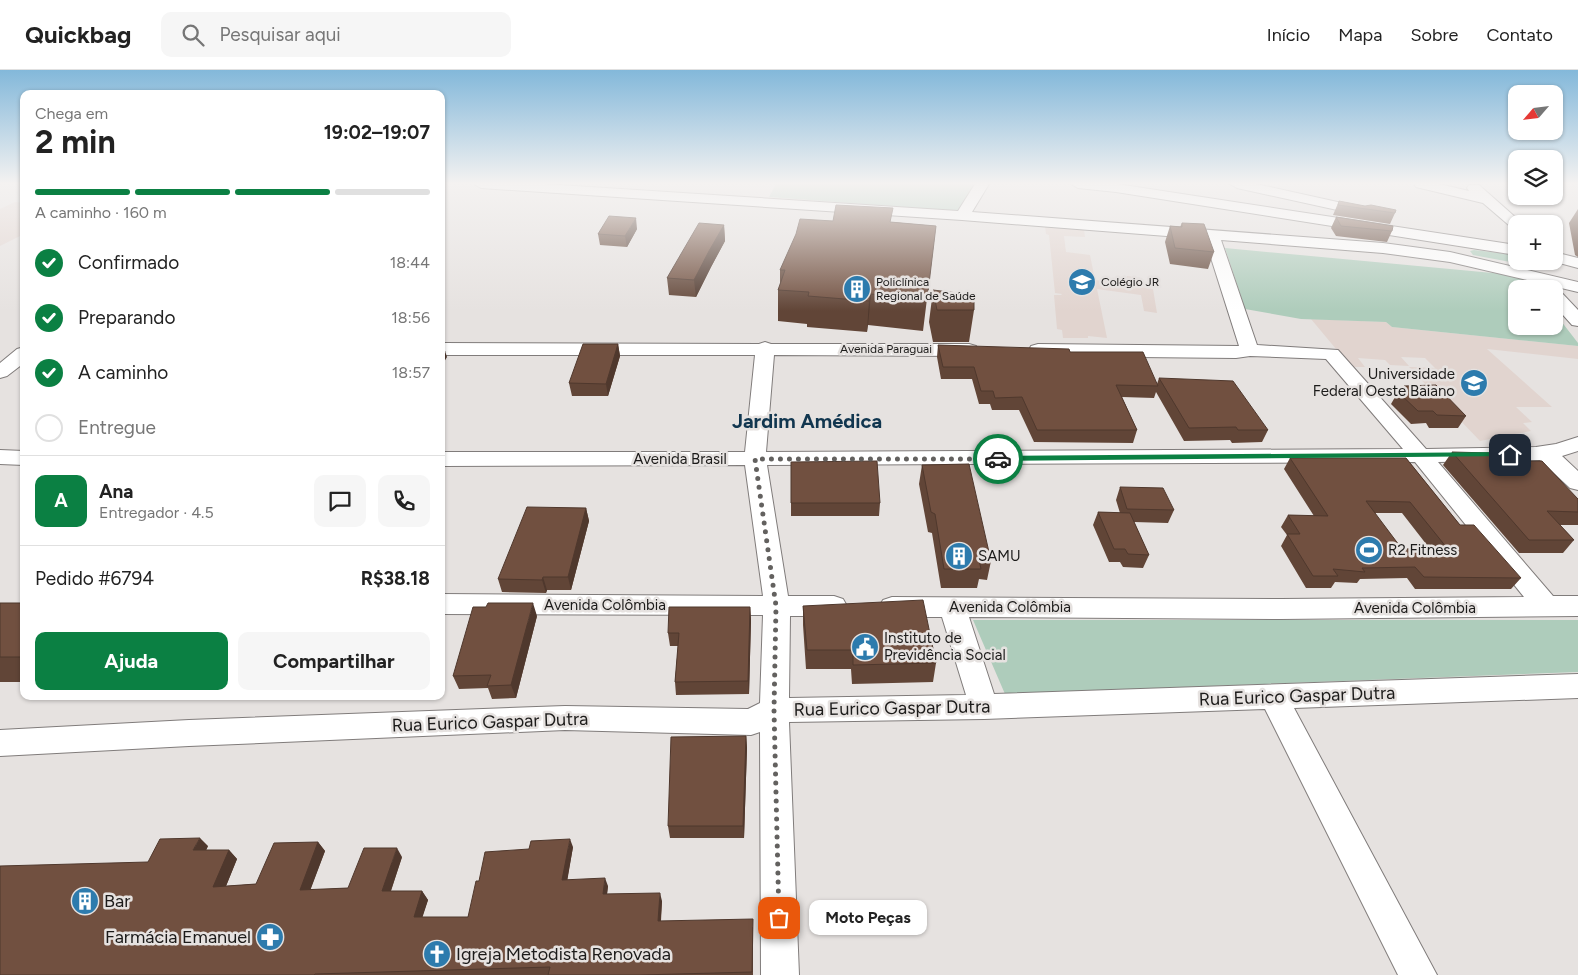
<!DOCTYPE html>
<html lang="pt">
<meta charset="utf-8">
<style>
:root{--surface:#fff;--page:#f6f6f6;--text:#222;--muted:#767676;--line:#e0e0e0;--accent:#0b8043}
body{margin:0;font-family:Figtree,sans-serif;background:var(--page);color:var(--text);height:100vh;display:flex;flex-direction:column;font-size:19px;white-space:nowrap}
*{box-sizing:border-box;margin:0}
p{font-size:16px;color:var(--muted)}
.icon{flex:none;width:28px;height:28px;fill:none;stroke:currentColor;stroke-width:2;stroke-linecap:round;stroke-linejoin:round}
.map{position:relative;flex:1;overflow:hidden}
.drawer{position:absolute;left:20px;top:20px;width:425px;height:610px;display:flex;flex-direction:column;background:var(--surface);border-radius:10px;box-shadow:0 1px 4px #0004}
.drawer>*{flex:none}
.needle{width:32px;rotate:242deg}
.tools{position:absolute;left:1508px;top:15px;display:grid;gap:10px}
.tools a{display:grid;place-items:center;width:55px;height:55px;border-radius:10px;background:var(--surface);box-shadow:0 1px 4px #0004;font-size:25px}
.pin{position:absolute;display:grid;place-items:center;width:42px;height:42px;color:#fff;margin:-21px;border-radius:10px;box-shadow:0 2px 8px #0006}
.courier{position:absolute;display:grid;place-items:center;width:50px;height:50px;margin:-25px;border:4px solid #0b8043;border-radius:50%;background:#fff;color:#222;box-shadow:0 1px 6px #0007}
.bubble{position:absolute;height:35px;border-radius:10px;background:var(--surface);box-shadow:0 1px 4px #0004;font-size:16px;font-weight:700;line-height:35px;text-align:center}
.head em{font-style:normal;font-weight:700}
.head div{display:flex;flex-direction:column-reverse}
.head{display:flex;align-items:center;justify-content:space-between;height:85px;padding:0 15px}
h1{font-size:32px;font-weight:700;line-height:38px}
.bar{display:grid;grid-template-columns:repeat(4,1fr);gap:8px 5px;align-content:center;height:60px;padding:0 15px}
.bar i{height:6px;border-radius:4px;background:var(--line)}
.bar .selected{background:var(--accent)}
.bar p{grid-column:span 4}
.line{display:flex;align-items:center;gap:12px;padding:0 15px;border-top:1px solid var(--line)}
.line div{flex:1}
.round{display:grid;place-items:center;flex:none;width:52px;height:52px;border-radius:10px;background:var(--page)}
ol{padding:0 15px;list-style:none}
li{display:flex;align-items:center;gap:15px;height:55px}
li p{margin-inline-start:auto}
li .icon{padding:5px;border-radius:50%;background:var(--accent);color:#fff;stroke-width:4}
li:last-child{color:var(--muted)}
li i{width:28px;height:28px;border:2px solid var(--line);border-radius:50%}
.button{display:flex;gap:10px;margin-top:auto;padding:10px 15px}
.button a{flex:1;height:58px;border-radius:10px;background:var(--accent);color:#fff;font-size:20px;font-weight:700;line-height:58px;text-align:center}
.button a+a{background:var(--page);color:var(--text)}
header{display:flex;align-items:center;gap:30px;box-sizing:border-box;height:70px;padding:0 25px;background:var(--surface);border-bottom:1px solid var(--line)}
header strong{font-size:24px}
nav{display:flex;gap:28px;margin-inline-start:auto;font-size:18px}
.search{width:350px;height:45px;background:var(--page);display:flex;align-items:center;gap:12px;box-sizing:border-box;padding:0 18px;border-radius:10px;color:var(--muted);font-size:19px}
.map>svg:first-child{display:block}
.built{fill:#e1d4cf}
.green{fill:#aeccbb}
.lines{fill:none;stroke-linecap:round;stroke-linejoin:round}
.street-casing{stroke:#807c7b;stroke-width:2}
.street{fill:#fff;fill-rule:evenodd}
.wall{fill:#614537;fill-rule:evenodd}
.shaded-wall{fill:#4f382d}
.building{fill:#715040;stroke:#4f382d;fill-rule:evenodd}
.route{fill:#0b8043}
.done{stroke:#63615f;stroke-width:5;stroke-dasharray:0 9}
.labels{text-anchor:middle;stroke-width:5;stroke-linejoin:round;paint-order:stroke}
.far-poi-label{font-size:12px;fill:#1c1b1a;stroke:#e6e2e0;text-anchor:start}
.far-street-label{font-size:12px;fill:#1c1b1a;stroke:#e6e2e0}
.poi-label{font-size:15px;fill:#1c1b1a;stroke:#e6e2e0;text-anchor:start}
.street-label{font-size:15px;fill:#1c1b1a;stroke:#e6e2e0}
.near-street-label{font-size:18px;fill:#1c1b1a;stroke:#e6e2e0}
.near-poi-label{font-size:18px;fill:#1c1b1a;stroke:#e6e2e0;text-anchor:start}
.district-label{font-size:20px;font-weight:bold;fill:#11364f;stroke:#e6e2e0}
</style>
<header>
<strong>Quickbag</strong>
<div class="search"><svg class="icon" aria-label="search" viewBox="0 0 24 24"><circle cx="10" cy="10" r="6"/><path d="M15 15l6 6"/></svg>Pesquisar aqui</div>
<nav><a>Início</a><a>Mapa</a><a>Sobre</a><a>Contato</a></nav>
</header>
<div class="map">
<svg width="1578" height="905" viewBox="0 0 1578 905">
<rect width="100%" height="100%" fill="#e6e2e0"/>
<path class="built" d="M15 132 24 133V166H20L0 176V139Z
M1045 157 1084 160 1085 167 1064 166 1066 182 1090 185 1095 210 1127 213V206L1140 208 1141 217 1153 219 1157 243 1144 241 1141 225 1097 219 1107 268 1088 266V268H1063L1062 260 1057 259 1054 225H1061L1062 224 1055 223 1049 165 1046 164Z
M1311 249 1386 252 1392 257 1578 276V289L1487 279 1552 337H1516L1532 352 1523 353 1531 361 1480 371 1409 297 1435 298 1425 288 1401 287 1409 296 1390 295 1385 290 1358 288 1365 297H1351Z"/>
<path class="green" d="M776 114H975L958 141 769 127Z
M1225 178 1525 206 1535 219H1516V256H1554V242L1578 273V276L1392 257 1386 252 1301 249 1245 239Z
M1474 180 1516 185V191H1521V194L1473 185 1470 181Z
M973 550H1578V602L1005 624Z"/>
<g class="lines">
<g class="street-casing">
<path id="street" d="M474 114H544L958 141 975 114H989L972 142 1383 173 1450 182 1578 212V222L1450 192 1383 183 1221 170 1257 275 1338 280 1426 379 1536 377 1556 374 1578 367V381L1562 386 1578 401V420L1570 418 1540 390 1438 392 1553 526H1578V546L1281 549 969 547 994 624 1578 604V628L1294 638 1437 905H1398L1265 639 984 649 789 652 799 905H761L760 662 751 665 565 660 189 676 0 686V660L189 650 565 636 748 639 760 633 763 545 441 544V524L763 526 745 395 441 396V382H745L755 285H441V273L759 274 765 272 771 274H969L976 276 978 280 976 284 969 286 774 285 766 382 1403 379 1326 289 1250 286 1236 288 1038 286 1031 284 1029 280 1031 276 1038 274 1239 276 1205 169 962 150 481 118ZM1415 392 1524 527 1281 529 892 527 883 530 879 537 883 544 892 547H942L966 625 789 628 790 546H834L843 543 847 536 843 529 834 526H788L767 395Z
M1071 114H1117L1516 175V185L1116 122 1078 118Z
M1230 114H1256L1360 137 1365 138 1367 141 1365 144 1360 145 1237 118Z
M1414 114H1439L1469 121 1467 118 1469 115H1479L1523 154H1516V158L1511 157 1483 133 1416 117Z
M1554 182 1578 188V198L1552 191H1554Z
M1554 220 1560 221 1578 240V256L1572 255 1554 235Z
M24 277V293L7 306 0 308V293L17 279Z
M0 380 24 381V395L0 394Z"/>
</g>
<use href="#street" class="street"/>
</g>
<path class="wall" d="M1339 131 1395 143 1390 154 1333 145Z
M1578 139V187L1575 185 1569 153Z
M1336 147 1392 161 1387 172 1336 166 1331 158Z
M833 151 892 152 936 156 923 261 868 255 867 262 807 257V254L778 251V220L780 215V200Z
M1182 153 1214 182 1208 199 1170 194 1165 172 1170 156 1180 157Z
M724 155 725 171 711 197 696 227 669 225 667 208Z
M637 159 627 177 600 175 598 164Z
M933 220 974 240 969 272H933L929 252Z
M618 274 620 286 608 326H572L569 313Z
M938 275 1070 282 1157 314 1159 308 1268 360 1262 372 1232 373 1230 370 1184 371 1156 322 1154 328 1122 327 1137 360 1133 373 1034 372 1019 340H992L990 334H979L972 309H941L937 287Z
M1404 316 1466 346 1458 358H1429L1426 353 1411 354 1391 334 1398 322H1400Z
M1452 382 1500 392 1578 429V455H1560L1574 470 1563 483H1519L1443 395Z
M1290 388H1406L1460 455 1521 508 1511 519H1415L1407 508 1360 509 1357 513 1335 512 1331 518H1306L1281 476 1287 465 1281 457 1288 445 1314 446 1284 399ZM1374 443H1402L1430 479H1402Z
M791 392 880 433 879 446H791Z
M922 395 991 491 987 510 979 509 977 518H941L932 463 928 462 919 414Z
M1120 417 1174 440 1168 453 1134 452 1149 485 1143 498 1123 497 1120 492H1109L1093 455 1098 442 1120 443 1116 430Z
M586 438 589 451 571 520H547L546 523 502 522 498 509Z
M0 533H24V612H0Z
M803 536 936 593 933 612 852 614 851 599H806L803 555Z
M750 537 751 550 749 624 676 625 675 612 678 576H670L668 563Z
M537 546 516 628 492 629 488 618 459 619 453 606Z
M746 666 747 678 744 768H670L668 756Z
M318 772 325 781 310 820 348 818 402 787 391 821H422L428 830 422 847H468L479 811 573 777 567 810 608 816 607 824 662 831 661 851 753 857V905H0L148 792 208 776 206 780H229L237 789 226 816 256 814Z"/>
<path class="shaded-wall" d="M636 148 637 159 627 177 625 166Z
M724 155 725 171 711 197 696 227 694 210 709 181Z
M871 224 868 255 867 262 869 231Z
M618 274 620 286 608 326 606 314Z
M445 281 447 287 441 297V288Z
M586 438 589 451 571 520 568 507Z
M543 507 547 520 546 523 542 510Z
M533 533 537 546 516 628 511 615Z
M750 537 751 550 749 624 748 611Z
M746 666 747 678 744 768 743 756Z
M200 768 208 776 202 789 193 780Z
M570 769 573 777 566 818 562 810Z
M318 772 325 781 307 829 300 820Z
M397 778 402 787 388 829 382 821Z
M229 780 237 789 222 826 213 817Z
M605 808 608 816 606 832 603 824Z
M422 821 428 830 420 855 414 847Z
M660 823 662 831 660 859 658 851Z"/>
<path class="building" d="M1339 131 1365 136 1371 135 1396 140 1395 143 1338 135Z
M836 135 893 138 890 152 936 156 927 230 871 224 869 231 808 226 809 222 778 220 785 200H780L796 164 800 149 833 151Z
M609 146 636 148 625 166 598 164Z
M1336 147 1393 156 1392 161 1341 156Z
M699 153 724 155 709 181 694 210 667 208Z
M1182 153 1204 154 1214 182 1175 178 1170 156 1182 157Z
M933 220 974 225V240H937Z
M583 274H618L606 314 569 313Z
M938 275 1069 279 1070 282H1143L1158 316 1116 315 1137 360H1037L1022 327 995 328 993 321H981L974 297H943Z
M441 281H445L441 288Z
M1159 308 1233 311 1268 360H1238L1236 357 1189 358Z
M1436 315 1466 346 1437 345 1433 341H1418L1398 322H1409L1404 316Z
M1452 382 1491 383 1500 392 1542 391 1578 429V442L1547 441 1574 470H1529Z
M1290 388H1406L1460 455H1474L1521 508 1424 507 1415 497 1362 498 1365 502 1333 499 1338 506H1313L1287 464H1300L1288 445 1328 446ZM1366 431 1410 432 1447 478 1402 479Z
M877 391 880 433H791V392Z
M969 394 991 491 979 490 981 499H944L935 444 931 442 922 395Z
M1120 417 1163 418 1174 440 1127 439Z
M527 437 586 438 568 507H543L542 510 498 509Z
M1098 442 1130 443 1149 485 1128 484 1125 479H1114Z
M923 530 936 593 853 595V580H807L803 536Z
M0 533H24V587H0Z
M488 533H533L511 615 487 616 491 605 453 606 473 537H486Z
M669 537H750L748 611 675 612 679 563H668Z
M746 666 743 756H668L671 667Z
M200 768 193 780H229L213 817 256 814 274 773 318 772 300 820 348 818 364 778H397L382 821H422L414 847H468L476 811H479L485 782 529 779 531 771 570 769 562 810 605 808 603 824 660 823 658 851 753 849 752 902 640 905H548L550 897 315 904 314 905H0V796L148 792 160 769Z"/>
<linearGradient id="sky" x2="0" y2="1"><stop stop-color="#83b8da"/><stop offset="0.47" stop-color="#f4f2f1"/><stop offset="1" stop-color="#f4f2f1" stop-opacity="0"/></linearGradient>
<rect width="1578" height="241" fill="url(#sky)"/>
<path class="route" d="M1510 382 1514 385 1513 386 998 391 995 389 998 386Z"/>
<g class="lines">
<path class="done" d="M779 848 774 640 776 536 755 389H998"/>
</g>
<defs>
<g id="school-disc" transform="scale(1.4375)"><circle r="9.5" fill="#2d7bad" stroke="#e6e2e0"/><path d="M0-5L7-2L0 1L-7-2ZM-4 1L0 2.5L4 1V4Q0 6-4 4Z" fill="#fff"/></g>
<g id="building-disc" transform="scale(1.4375)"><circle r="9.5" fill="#2d7bad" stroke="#e6e2e0"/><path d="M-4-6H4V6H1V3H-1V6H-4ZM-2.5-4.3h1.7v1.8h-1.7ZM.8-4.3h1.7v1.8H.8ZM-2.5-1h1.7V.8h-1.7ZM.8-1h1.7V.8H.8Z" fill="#fff"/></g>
<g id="university-disc" transform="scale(1.4375)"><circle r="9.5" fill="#2d7bad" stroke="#e6e2e0"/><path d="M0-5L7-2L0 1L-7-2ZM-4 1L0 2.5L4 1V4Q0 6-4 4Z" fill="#fff"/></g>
<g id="stadium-disc" transform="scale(1.4375)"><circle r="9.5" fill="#2d7bad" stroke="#e6e2e0"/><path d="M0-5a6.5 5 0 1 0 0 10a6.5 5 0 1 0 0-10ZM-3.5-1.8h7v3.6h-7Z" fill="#fff"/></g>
<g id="civic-disc" transform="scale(1.4375)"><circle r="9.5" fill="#2d7bad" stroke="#e6e2e0"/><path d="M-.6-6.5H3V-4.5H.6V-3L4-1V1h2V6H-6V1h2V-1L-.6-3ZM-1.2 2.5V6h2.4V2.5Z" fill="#fff"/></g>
<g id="pharmacy-disc" transform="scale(1.4375)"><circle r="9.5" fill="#2d7bad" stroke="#e6e2e0"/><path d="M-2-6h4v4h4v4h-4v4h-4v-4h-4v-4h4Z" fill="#fff"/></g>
<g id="church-disc" transform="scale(1.4375)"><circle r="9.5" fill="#2d7bad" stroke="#e6e2e0"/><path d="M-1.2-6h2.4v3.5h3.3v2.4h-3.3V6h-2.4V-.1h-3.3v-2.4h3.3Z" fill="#fff"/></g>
</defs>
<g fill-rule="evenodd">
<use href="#school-disc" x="1082" y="212"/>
<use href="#building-disc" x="857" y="219"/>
<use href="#university-disc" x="1474" y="313"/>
<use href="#stadium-disc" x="1369" y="480"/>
<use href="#building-disc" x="959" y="486"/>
<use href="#civic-disc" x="865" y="577"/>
<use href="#building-disc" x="85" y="831"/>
<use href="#pharmacy-disc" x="270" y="867"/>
<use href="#church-disc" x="437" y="884"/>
</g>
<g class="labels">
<g class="far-poi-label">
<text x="876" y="216">Policlínica<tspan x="876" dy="14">Regional de Saúde</tspan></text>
<text x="1101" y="216">Colégio JR</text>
</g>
<g class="far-street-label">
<text x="886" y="283">Avenida Paraguai</text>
</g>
<g class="poi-label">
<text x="1455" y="309" text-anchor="end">Universidade<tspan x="1455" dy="17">Federal Oeste Baiano</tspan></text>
<text x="1388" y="485">R2 Fitness</text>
<text x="978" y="491">SAMU</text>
<text x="884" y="573">Instituto de<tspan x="884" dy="17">Previdência Social</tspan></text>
</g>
<g class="street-label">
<text x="680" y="394">Avenida Brasil</text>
<text x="605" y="540">Avenida Colômbia</text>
<text x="1010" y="542">Avenida Colômbia</text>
<text x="1415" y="543">Avenida Colômbia</text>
</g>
<g class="near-street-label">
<text transform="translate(1297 626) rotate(-2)" y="6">Rua Eurico Gaspar Dutra</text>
<text transform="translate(892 638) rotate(-1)" y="6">Rua Eurico Gaspar Dutra</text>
<text transform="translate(490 652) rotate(-2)" y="6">Rua Eurico Gaspar Dutra</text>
</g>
<g class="near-poi-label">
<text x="104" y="837">Bar</text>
<text x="251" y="873" text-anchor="end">Farmácia Emanuel</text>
<text x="456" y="890">Igreja Metodista Renovada</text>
</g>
<g class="district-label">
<text x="807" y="358">Jardim Amédica</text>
</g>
</g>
</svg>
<div class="tools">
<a><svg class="needle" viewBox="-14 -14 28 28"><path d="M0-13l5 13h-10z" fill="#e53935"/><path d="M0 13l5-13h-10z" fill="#767676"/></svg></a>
<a><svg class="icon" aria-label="layers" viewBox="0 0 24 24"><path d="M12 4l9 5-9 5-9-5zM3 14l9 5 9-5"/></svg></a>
<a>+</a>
<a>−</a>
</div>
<div class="pin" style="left:779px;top:848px;background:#ea580c"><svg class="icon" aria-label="bag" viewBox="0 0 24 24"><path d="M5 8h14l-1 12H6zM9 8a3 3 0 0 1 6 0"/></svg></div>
<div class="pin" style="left:1510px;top:385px;background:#1f2937"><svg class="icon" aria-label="home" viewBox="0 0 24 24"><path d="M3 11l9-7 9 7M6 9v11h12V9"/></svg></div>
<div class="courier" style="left:998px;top:389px"><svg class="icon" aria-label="car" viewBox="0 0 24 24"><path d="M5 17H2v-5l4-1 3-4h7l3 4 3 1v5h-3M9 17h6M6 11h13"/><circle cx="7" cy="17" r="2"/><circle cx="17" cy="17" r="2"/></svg></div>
<div class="bubble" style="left:809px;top:830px;width:118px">Moto Peças</div>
<section class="drawer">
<div class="head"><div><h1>2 min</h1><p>Chega em</p></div><em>19:02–19:07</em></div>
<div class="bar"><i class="selected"></i><i class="selected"></i><i class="selected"></i><i></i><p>A caminho · 160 m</p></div>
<ol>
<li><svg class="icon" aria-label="check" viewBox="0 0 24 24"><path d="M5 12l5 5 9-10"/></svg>Confirmado<p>18:44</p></li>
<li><svg class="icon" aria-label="check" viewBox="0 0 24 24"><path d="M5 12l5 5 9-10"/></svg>Preparando<p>18:56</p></li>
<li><svg class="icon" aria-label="check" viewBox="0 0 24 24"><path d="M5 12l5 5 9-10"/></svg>A caminho<p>18:57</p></li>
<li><i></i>Entregue</li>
</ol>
<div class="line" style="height:90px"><b class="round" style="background:var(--accent);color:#fff">A</b><div><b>Ana</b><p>Entregador · 4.5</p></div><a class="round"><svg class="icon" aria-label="chat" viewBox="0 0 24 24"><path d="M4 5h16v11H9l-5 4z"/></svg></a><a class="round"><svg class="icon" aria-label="phone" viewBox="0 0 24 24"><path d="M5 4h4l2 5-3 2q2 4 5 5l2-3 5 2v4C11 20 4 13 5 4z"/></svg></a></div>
<div class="line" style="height:65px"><div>Pedido #6794</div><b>R$38.18</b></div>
<div class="button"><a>Ajuda</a><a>Compartilhar</a></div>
</section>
</div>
